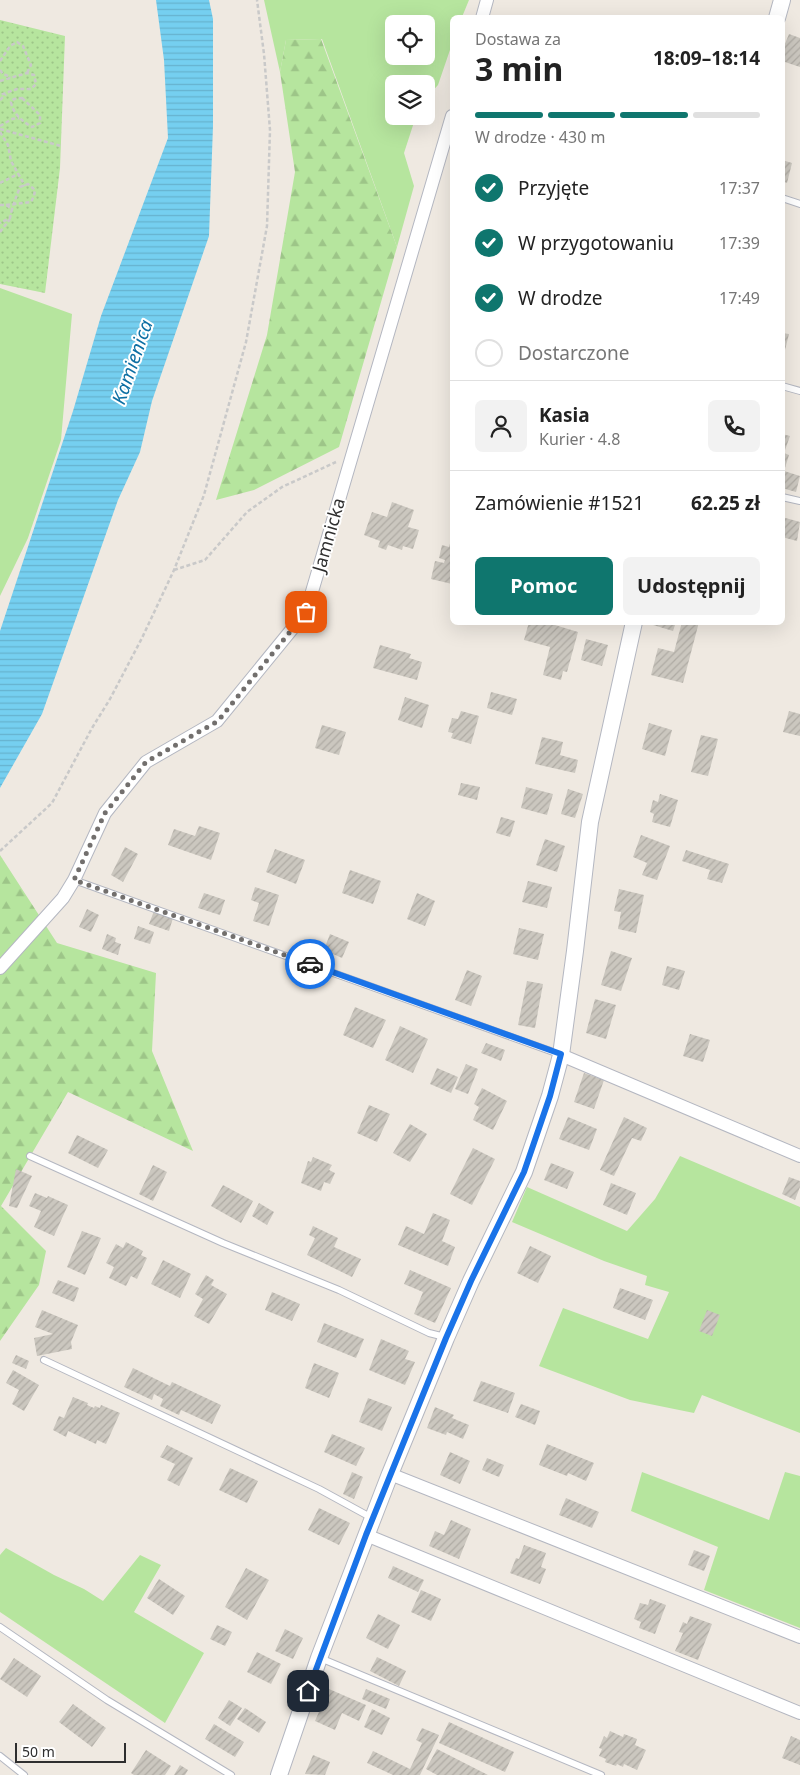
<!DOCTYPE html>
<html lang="pl">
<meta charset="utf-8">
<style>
:root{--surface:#fff;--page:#f2f2f2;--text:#222;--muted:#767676;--line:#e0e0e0;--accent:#0f766e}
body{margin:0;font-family:"Noto Sans",sans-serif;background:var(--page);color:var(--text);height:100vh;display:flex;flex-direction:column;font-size:19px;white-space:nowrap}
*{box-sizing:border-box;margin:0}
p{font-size:16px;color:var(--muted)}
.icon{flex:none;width:28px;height:28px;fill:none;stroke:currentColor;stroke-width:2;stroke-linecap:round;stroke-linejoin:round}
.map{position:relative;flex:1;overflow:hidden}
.sheet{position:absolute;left:450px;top:15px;width:335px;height:610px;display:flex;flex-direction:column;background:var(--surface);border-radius:8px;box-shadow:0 5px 20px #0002}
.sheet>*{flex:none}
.tools{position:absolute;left:385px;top:15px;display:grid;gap:10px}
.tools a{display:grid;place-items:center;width:50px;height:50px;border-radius:8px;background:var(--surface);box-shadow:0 5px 20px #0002;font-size:25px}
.scale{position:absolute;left:15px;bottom:12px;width:111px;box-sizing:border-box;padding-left:5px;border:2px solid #2e2e2e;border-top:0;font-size:14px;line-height:18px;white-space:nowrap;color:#2e2e2e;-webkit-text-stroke:4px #fff;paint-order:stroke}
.pin{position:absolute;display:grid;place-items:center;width:42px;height:42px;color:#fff;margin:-21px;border-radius:10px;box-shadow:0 2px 8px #0006}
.courier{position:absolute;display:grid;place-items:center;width:50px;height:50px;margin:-25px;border:4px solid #1a73e8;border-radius:50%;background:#fff;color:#222;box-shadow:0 1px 6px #0007}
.overview em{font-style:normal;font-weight:700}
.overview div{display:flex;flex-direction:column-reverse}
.overview{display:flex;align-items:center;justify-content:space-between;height:85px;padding:0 25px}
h1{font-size:32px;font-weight:700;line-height:38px}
.bar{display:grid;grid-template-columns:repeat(4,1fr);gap:8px 5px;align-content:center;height:60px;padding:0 25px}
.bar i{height:6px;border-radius:4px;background:var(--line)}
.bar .selected{background:var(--accent)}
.bar p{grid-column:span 4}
.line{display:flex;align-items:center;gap:12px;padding:0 25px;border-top:1px solid var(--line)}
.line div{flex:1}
.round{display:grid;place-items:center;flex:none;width:52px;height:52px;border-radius:8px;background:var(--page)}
ol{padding:0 25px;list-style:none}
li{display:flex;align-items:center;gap:15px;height:55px}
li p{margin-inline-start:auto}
li .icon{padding:5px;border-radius:50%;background:var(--accent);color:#fff;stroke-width:4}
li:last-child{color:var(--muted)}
li i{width:28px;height:28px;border:2px solid var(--line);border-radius:50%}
.cta{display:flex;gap:10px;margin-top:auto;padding:10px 25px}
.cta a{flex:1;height:58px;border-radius:8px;background:var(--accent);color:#fff;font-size:20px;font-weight:700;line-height:58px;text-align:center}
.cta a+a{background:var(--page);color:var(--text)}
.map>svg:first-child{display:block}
.grass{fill:#b6e59e;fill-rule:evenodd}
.forest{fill:url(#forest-firs)}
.park{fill:url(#park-dots)}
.water{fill:url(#water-rules)}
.building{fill:url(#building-hatch)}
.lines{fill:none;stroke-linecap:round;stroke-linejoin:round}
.service-casing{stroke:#b4b7c1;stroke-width:8}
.minor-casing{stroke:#b4b7c1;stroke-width:14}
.tertiary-casing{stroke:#b4b7c1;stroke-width:18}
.path{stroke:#c9c9c9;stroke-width:2.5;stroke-dasharray:4 2.5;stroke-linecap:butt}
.service{stroke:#fff;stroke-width:6}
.minor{stroke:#fff;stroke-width:12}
.tertiary{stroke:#fff;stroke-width:16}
.done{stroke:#726f6d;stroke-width:5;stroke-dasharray:0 9}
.route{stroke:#1a73e8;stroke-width:6}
.labels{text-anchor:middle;stroke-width:4;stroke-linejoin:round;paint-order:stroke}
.street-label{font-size:18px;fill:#2e2e2e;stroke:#fff}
.water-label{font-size:19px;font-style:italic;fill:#0d6fa3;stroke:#fff}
</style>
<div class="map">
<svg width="800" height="1775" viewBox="0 0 800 1775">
<defs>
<pattern id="forest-firs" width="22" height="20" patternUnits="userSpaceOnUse" patternTransform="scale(1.25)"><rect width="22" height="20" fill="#b6e59e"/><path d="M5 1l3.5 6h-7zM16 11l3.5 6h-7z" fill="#9dc588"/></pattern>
<pattern id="park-dots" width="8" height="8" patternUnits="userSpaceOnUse" patternTransform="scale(1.25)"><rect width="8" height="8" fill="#b6e59e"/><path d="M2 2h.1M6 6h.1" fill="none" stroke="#9dc588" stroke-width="1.8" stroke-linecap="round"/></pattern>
<pattern id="water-rules" width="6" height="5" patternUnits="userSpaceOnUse" patternTransform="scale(1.25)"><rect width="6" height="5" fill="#75cff0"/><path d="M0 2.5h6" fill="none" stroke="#66b2ce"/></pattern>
<pattern id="building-hatch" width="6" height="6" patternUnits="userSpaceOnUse" patternTransform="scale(1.25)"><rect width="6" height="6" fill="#cbc7bf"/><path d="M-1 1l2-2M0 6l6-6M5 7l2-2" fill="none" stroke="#afaba4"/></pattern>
</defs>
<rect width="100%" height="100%" fill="#efe9e1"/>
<path class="grass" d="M264 0H469L462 17 452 18V44L438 85 426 98V84H394V116H416L404 153 414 186 397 247 322 39 286 40 280 72ZM394 24H426V56H394Z
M0 288 72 314 61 440 28 538 0 596Z
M680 1156 800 1207V1433L702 1395 694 1413 630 1400 539 1366 563 1308 648 1339 669 1292 645 1285 647 1276 604 1261 512 1222 527 1187 627 1231 655 1199Z
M642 1472 769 1520 785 1472 800 1476V1628L704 1590 718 1547 631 1511Z
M6 1548 54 1575 84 1589 103 1601 140 1555 161 1565 134 1612 204 1653 165 1723 0 1612V1555Z"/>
<path class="forest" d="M321 39 397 247 339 447 254 490 216 500 267 335 295 172 280 72 286 40Z
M0 855 57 943 156 973 152 1051 193 1151 68 1092 1 1206 46 1251 39 1285 0 1341Z"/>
<path class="park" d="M0 20 65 36 60 168 45 293 0 284Z"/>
<path class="water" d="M156 0H209L213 19V126L209 236 152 401 140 452 118 500 42 714 0 788V631L73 411 101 316 168 138 164 60Z"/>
<path class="building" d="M789 34 800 38V67L782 61V51Z
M782 160 792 163 787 183 782 181Z
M782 333 789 334 783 358H782Z
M782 434 790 436 784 453 789 455 784 471 800 476 796 492 782 488Z
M392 502 414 510 408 527 419 530 413 549 403 546 402 550 388 545 386 550 378 547 380 541 364 535 372 512 387 517Z
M782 517 800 522 797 541 782 537Z
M452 536V584L431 579 435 561 444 563 445 560 439 558 442 545 449 547Z
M529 622H545L578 632 567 672 563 671 561 680 543 675 550 647 524 640Z
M654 622H676L673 631 653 625Z
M682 622H699L683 683 651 675 658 648 674 652Z
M586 639 608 645 602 666 581 660Z
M380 645 411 654 409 658 422 662 417 680 373 668Z
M491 692 517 699 512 715 487 708Z
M405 697 429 705 422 728 398 720Z
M461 711 479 716 471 744 451 738 453 733 448 732 452 718 458 719Z
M789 711 800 714V736L783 732Z
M649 723 672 730 665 756 642 749Z
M322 725 346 732 339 755 315 748Z
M701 735 718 739 708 776 691 772Z
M542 737 563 742 560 755 578 760 575 773 535 764Z
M461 783 480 787 477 800 458 795Z
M526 787 553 794 547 815 521 808Z
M568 789 583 794 575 818 561 814Z
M660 794 678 800 670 827 652 822 654 814 650 812 653 800 658 802Z
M501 817 515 821 510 837 496 833Z
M199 826 220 833 211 860 168 845 174 829 195 836Z
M641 835 670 846 657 880 642 875 647 863 633 857Z
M545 839 565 846 557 872 536 865Z
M125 847 138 854 123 882 111 875Z
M275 849 305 860 296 884 266 872Z
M686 850 729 864 722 883 707 879 710 870 682 861Z
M350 870 381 881 373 904 342 893Z
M528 881 552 887 547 908 522 902Z
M255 887 279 895 269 926 253 921 259 903 251 900Z
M619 889 644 895 636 933 618 929 621 912 614 911Z
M204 893 225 900 220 915 198 908Z
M417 893 435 901 425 926 407 919Z
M87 909 99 915 91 932 79 927Z
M154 911 173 918 169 931 149 924Z
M138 926 154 932 150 944 134 939Z
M519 928 544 934 538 960 513 954Z
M107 934 116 938 115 942 121 944 118 955 102 949Z
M330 934 349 942 342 958 324 950Z
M611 951 632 958 621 991 601 985Z
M667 966 685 971 679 990 662 985Z
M467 970 482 976 471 1006 455 1000Z
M527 981 543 984 535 1028 518 1025Z
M595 999 616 1005 606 1039 586 1033Z
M355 1007 386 1020 373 1048 343 1035Z
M400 1026 428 1039 413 1073 385 1060Z
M690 1034 710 1040 703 1062 683 1056Z
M486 1043 505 1050 501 1061 481 1053Z
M466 1064 478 1069 468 1094 455 1089Z
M437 1068 458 1077 451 1093 430 1084Z
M584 1073 604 1080 594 1109 574 1102Z
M482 1088 507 1101 493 1130 473 1120 479 1107 474 1104Z
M369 1105 390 1114 377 1142 357 1133Z
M568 1117 597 1129 589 1150 559 1139Z
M624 1117 647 1128 641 1141 632 1138 614 1176 600 1170Z
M410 1124 427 1134 410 1162 393 1153Z
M77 1135 108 1150 98 1168 68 1153Z
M473 1148 495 1159 472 1205 450 1194Z
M313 1157 332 1165 329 1170 335 1173 330 1184 324 1182 321 1191 301 1183 308 1161 311 1162Z
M551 1163 574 1172 567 1189 544 1180Z
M153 1165 167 1172 153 1201 139 1194Z
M16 1169 32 1176 17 1208 9 1206Z
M789 1177 800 1181V1187L795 1200 782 1194Z
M611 1183 636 1193 627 1215 603 1205Z
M223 1185 253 1201 241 1223 211 1206Z
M35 1193 47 1198 48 1196 68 1205 54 1236 34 1227 41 1211 29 1206Z
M259 1203 274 1212 267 1225 252 1216Z
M433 1213 450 1220 442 1241 455 1247 448 1266 398 1245 406 1226 424 1234Z
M313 1226 338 1238 334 1247 361 1259 352 1277 307 1255 315 1238 309 1235Z
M82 1231 101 1238 85 1275 67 1267Z
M126 1242 143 1251 141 1255 147 1258 137 1279 131 1276 126 1286 109 1278 114 1267 106 1263 116 1244 123 1248Z
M530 1246 551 1256 538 1283 517 1273Z
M163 1260 191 1274 180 1298 151 1284Z
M410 1270 451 1288 435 1323 414 1314 423 1292 404 1284Z
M206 1275 214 1280 211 1285 227 1294 209 1324 194 1316 203 1299 195 1294Z
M58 1280 79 1288 74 1302 52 1293Z
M620 1288 653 1300 645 1320 613 1308Z
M272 1292 300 1304 292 1321 265 1310Z
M42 1310 78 1325 71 1342 72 1349 37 1356 34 1338 53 1334 35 1327Z
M707 1310 720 1315 712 1336 699 1331Z
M324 1323 364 1339 356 1358 317 1342Z
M381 1339 409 1351 405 1359 415 1362 405 1385 369 1370Z
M16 1355 29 1361 26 1369 12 1363Z
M314 1363 339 1373 329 1398 305 1388Z
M133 1368 170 1386 172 1382 221 1405 212 1424 181 1410 179 1415 160 1406 167 1390 163 1399 154 1394 152 1400 124 1387Z
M13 1370 39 1385 24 1411 12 1404 19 1390 6 1383Z
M481 1381 515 1393 508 1413 473 1401Z
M73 1397 88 1403 87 1405 94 1408 95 1406 100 1408 101 1405 120 1413 106 1444 97 1440 96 1444 68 1431 66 1437 53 1430 59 1416 64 1418Z
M368 1398 392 1407 382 1431 359 1422Z
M521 1404 540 1411 535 1425 515 1417Z
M435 1407 454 1415 452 1418 469 1425 463 1439 447 1432 446 1435 427 1428Z
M332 1434 365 1448 356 1466 324 1452Z
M547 1444 594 1463 586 1481 568 1473 567 1476 539 1465Z
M167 1445 193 1458 179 1486 167 1480 175 1464 160 1457Z
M450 1452 470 1461 460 1484 440 1475Z
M487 1458 504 1465 499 1477 482 1470Z
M230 1468 258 1481 247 1503 219 1490Z
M352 1472 363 1477 354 1499 343 1494Z
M566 1498 599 1512 592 1528 559 1515Z
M319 1508 350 1523 339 1545 308 1530Z
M451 1520 471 1529 459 1559 429 1546 435 1531 444 1535Z
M524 1545 546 1553 541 1567 546 1569 540 1584 510 1573 516 1558 519 1559Z
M694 1550 710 1556 704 1571 688 1565Z
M393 1566 424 1580 418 1592 388 1578Z
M246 1568 269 1580 247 1620 225 1607Z
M159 1579 185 1596 173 1615 147 1598Z
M421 1590 441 1599 431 1621 411 1612Z
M650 1599 666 1605 655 1634 639 1628 641 1622 634 1619 640 1603 648 1605Z
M378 1614 400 1625 388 1649 366 1638Z
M690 1616 712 1624 698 1660 675 1651 683 1633 679 1632 683 1622 687 1624Z
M217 1625 232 1632 225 1646 210 1639Z
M285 1629 303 1638 293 1659 275 1651Z
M257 1652 281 1664 271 1684 247 1672Z
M377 1657 406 1671 399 1686 370 1671Z
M14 1658 41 1676 27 1697 0 1679Z
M329 1689 366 1705 359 1721 342 1713 335 1730 315 1721Z
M366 1689 390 1699 386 1709 362 1699Z
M229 1700 242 1708 230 1726 218 1718Z
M73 1704 106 1728 92 1747 59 1722Z
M245 1708 266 1722 259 1733 237 1719Z
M372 1709 390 1718 382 1735 364 1727Z
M449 1722 514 1752 505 1772 439 1743Z
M214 1724 244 1742 235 1757 205 1739Z
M422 1728 439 1735 420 1775H393L367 1763 373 1751 410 1769 422 1743 416 1740Z
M610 1731 623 1737 624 1734 637 1739 635 1745 646 1750 637 1770 624 1764 623 1767 617 1764 616 1766 605 1762 606 1759 599 1756 602 1749 599 1748 604 1736 607 1738Z
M791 1736 800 1740V1765L782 1758Z
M437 1749 488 1775H437L426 1769Z
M146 1750 171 1766 165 1775H134L131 1773Z
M313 1755 330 1762 325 1775 305 1774Z
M180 1765 188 1770 185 1775H174Z"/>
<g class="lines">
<g class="service-casing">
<path id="service" d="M782 198 800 204
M782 386 800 391
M782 497 800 501
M74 880 559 1054
M30 1156 223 1243 339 1290 429 1333 445 1337
M44 1360 319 1489 372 1518
M0 1627 107 1700 231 1775
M320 1658 601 1775
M0 1756 24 1775"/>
</g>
<g class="minor-casing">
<path id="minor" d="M482 18 487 0
M0 968 63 898 74 880 105 813 146 762 217 721 306 612 452 116
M561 1055 800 1156
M390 1474 800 1637
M366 1535 800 1713"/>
</g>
<g class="tertiary-casing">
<path id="tertiary" d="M777 18 782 0
M279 1775 319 1658 390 1474 446 1338 471 1281 524 1172 550 1096 561 1055 575 951 590 822 634 622"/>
</g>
<path class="path" d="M0 61 10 46 17 42 23 46 31 65 27 73
M0 70 3 74 11 77
M0 81 27 73 34 75 36 84 31 89H17L0 95
M22 98 40 115V123L32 127C22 121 13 114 11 102L14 99Z
M0 100 6 94
M0 126 12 119 19 118
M0 129 61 146
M0 132 8 145 11 161 25 186
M0 183 18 174
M0 205H6L12 209 10 218 0 223
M6 205C14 204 22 203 31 202L34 196 35 190 28 184 20 187C17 195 14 202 12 209
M0 232 10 219
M174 570 205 560 247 512 282 487 336 462
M0 851 52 803 92 728 110 699 142 638 174 570 204 495 246 342 267 226 270 130 264 54 257 0"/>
<use href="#service" class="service"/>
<use href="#minor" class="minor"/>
<use href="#tertiary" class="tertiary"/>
</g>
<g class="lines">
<path class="done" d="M306 612 218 721 146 762 105 813 74 880 310 964"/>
<path class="route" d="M308 1691 366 1535 446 1338 471 1281 524 1172 550 1096 561 1054 310 964"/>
</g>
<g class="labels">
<g class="street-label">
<text transform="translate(329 535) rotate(-74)" y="6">Jamnicka</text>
</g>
<g class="water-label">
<text transform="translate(132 362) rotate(-71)" y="7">Kamienica</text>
</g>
</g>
</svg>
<div class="tools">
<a><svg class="icon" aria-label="locate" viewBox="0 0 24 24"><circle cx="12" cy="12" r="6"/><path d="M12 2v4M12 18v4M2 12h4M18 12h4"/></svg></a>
<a><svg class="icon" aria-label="layers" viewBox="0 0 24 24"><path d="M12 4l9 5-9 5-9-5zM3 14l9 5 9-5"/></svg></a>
</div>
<div class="scale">50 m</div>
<div class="pin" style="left:306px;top:612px;background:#ea580c"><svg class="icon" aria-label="bag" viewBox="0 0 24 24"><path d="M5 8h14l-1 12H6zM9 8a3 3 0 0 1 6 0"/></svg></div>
<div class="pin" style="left:308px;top:1691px;background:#1f2937"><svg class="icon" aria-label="home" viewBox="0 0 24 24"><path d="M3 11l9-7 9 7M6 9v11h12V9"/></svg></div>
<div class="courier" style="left:310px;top:964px"><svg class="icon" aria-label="car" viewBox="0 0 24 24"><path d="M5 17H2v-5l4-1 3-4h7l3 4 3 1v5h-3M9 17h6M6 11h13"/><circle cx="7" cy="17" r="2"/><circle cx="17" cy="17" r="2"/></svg></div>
<section class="sheet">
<div class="overview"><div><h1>3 min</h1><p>Dostawa za</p></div><em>18:09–18:14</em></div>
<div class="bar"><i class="selected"></i><i class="selected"></i><i class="selected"></i><i></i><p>W drodze · 430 m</p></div>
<ol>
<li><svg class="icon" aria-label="check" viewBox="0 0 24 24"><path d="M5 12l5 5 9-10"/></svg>Przyjęte<p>17:37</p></li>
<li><svg class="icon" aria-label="check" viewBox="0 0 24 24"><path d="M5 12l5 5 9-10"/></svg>W przygotowaniu<p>17:39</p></li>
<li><svg class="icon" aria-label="check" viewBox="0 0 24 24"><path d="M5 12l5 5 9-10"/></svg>W drodze<p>17:49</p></li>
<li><i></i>Dostarczone</li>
</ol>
<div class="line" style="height:90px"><a class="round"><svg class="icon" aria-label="person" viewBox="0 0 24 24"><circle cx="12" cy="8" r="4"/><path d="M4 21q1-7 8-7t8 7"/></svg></a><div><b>Kasia</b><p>Kurier · 4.8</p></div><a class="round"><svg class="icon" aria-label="phone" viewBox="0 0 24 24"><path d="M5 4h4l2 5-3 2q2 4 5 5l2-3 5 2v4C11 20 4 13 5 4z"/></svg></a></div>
<div class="line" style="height:65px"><div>Zamówienie #1521</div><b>62.25 zł</b></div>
<div class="cta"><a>Pomoc</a><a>Udostępnij</a></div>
</section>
</div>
